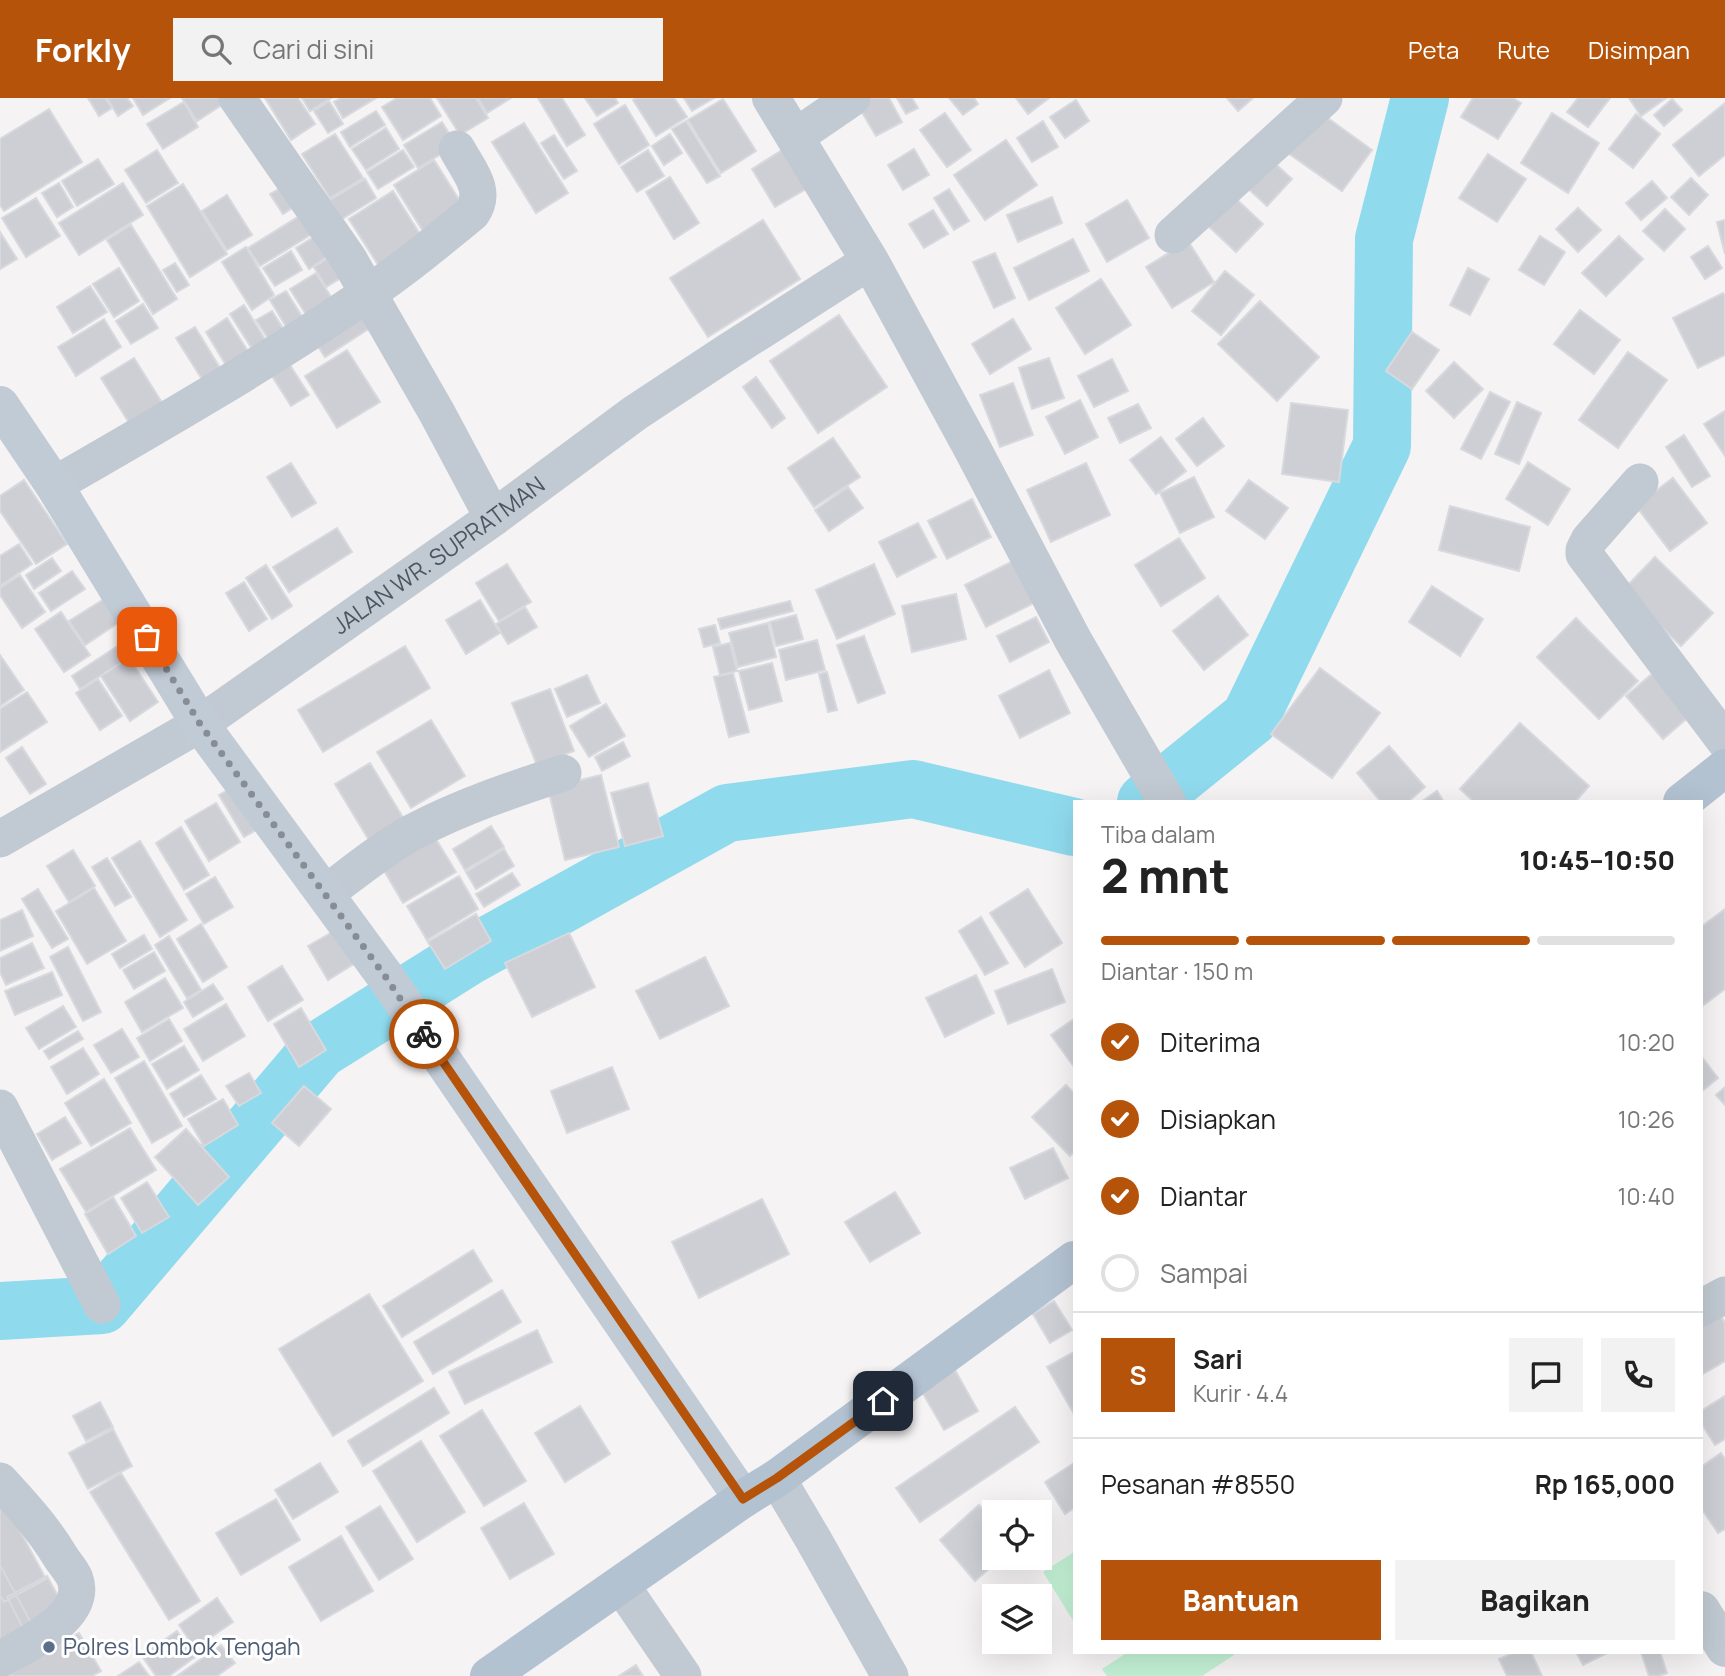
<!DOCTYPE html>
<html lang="id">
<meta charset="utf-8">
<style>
:root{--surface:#fff;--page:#f2f2f2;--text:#222;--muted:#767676;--line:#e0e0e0;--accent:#b45309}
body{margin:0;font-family:Manrope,sans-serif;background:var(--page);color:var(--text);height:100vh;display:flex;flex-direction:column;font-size:26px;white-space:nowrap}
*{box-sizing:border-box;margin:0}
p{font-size:23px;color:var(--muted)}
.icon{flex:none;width:38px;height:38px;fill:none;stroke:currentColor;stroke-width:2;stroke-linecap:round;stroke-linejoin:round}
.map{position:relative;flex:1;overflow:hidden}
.panel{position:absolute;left:1073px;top:702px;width:630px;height:854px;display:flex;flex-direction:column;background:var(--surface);border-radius:0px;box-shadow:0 7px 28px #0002}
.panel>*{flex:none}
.tools{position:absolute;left:982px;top:1402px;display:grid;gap:14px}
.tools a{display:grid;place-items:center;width:70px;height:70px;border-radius:0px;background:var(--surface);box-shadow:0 7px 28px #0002;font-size:35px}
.pin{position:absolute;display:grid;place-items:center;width:60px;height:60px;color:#fff;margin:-30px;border-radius:14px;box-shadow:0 4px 10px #0006}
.courier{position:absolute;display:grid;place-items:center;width:70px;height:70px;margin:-35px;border:5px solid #b45309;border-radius:50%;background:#fff;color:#222;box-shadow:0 2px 9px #0007}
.head em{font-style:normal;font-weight:800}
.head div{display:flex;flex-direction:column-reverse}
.head{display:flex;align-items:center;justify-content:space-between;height:119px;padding:0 28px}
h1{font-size:46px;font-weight:800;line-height:52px}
.bar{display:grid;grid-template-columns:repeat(4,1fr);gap:10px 7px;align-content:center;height:84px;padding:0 28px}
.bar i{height:9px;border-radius:5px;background:var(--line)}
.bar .active{background:var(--accent)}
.bar p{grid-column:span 4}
.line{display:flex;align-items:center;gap:18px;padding:0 28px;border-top:2px solid var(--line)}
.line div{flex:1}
.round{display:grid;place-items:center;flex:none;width:74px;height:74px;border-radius:0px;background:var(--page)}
ol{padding:0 28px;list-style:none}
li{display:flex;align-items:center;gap:21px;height:77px}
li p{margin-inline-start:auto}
li .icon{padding:7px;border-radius:50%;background:var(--accent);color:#fff;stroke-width:4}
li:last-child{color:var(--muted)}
li i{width:38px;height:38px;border:4px solid var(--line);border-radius:50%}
.action{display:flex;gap:14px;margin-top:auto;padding:14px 28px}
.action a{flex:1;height:80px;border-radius:0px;background:var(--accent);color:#fff;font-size:28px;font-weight:800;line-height:80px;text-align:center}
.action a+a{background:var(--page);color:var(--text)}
header{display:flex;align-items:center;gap:42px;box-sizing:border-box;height:98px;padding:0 35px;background:var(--accent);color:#fff}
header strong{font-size:33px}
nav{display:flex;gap:38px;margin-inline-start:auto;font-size:24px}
.search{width:490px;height:63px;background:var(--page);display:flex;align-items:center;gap:18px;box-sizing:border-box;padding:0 24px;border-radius:0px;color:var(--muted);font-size:26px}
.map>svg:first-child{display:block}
.green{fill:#c3f1d5}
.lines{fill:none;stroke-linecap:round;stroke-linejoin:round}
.river{stroke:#90daee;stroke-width:58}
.building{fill:#cdcfd5;stroke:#d7d9de;stroke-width:2}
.minor{stroke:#c1cad2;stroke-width:37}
.tertiary{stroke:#c1cad2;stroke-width:38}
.secondary{stroke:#c1cbd6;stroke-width:38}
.primary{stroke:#b3c2d1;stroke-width:38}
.done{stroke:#868d94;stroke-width:7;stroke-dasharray:0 12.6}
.route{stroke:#b45309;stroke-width:9}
.service-dot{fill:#5c6f8a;stroke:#fff;stroke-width:2.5}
.labels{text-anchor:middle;stroke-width:6;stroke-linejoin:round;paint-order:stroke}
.street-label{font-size:23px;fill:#4a5661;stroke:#fff}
.service-label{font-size:23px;fill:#4e5e75;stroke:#fff;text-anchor:start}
</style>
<header>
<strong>Forkly</strong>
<div class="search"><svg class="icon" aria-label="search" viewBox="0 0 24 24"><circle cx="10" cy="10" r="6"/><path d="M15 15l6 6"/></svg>Cari di sini</div>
<nav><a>Peta</a><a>Rute</a><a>Disimpan</a></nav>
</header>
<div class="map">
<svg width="1725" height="1578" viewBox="0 0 1725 1578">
<rect width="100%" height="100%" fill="#f5f3f3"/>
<path class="green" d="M1074 1454V1524L1043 1474Z
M1128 1554H1232L1234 1557 1202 1578H1107L1102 1571Z"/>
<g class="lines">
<path class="river" d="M1146 704 1250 620 1382 348 1384 141 1420 0
M0 1213 102 1207 319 952 467 859 727 715 913 691 1074 729"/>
</g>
<path class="building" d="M88 0H105L112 10 99 18Z
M107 0H127L133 8 118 18Z
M133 0H170L143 17Z
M182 0H231V1L197 23Z
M265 0H298L315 26 291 42Z
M302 0H331L310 13Z
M341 0H376L343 20 334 4Z
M397 0H430L441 18 403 42 382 9Z
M437 0H476L488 20 460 37Z
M478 0H511L487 15Z
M538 0H562L585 37 567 48Z
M585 0H615L618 5 597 18Z
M637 0H674L687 19 656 38 633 2Z
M684 0H714L692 13Z
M863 0H889L902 24 876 38 856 4Z
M897 0H912L918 10 906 16Z
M949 0H974L978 6 963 17Z
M1016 0H1049L1028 16Z
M1227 0H1253L1238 13Z
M1473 0H1513L1521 5 1498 41 1461 19Z
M1578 0H1610L1588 29 1567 14Z
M1629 0H1666L1641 18Z
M723 1 756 53 721 75 688 22Z
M1672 1 1682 12 1664 28 1654 17Z
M1076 2 1089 23 1065 40 1050 19Z
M329 3 343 26 328 35 314 13Z
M184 4 198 29 163 51 147 26Z
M1725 5V57L1699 78 1673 47Z
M625 7 649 47 619 66 594 26Z
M49 11 82 64 4 113 0 107V41Z
M376 13 385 27 350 49 341 34Z
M1318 13 1372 52 1342 93 1288 55Z
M945 15 971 52 947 69 920 32Z
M1552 15 1599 45 1568 95 1521 65Z
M1636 16 1660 36 1633 70 1609 51Z
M686 23 720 78 707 85 672 31Z
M1043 23 1058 49 1032 64 1017 40Z
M442 24 456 47 418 70 404 47Z
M524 25 568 95 536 115 492 44Z
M386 30 399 51 366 72 352 51Z
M335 36 363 80 330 100 302 56Z
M670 36 682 55 664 67 652 48Z
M554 37 577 73 564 81 541 45Z
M1006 42 1037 87 985 122 954 77Z
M784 51 808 90 775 109 752 71Z
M914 51 929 77 903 92 888 67Z
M157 52 178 85 146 105 125 72Z
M403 52 414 69 378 91 367 74Z
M648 52 664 78 637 94 621 69Z
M1488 56 1526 81 1497 124 1459 100Z
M1267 58 1292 81 1267 108 1242 85Z
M98 61 114 86 77 108 62 83Z
M434 62 463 108 423 133 394 87Z
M670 79 699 125 674 141 646 94Z
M1691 80 1708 97 1689 117 1671 99Z
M365 81 376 100 342 121 330 102Z
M1652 83 1667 100 1641 122 1626 105Z
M59 85 73 109 57 119 42 95Z
M123 85 143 117 79 157 59 125Z
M183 86 227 156 190 179 147 108Z
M288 86 300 105 283 116 270 96Z
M949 91 969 123 954 132 934 100Z
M393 93 426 146 382 173 349 121Z
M227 97 252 137 227 152 202 113Z
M1232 97 1263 126 1236 154 1205 125Z
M1052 99 1062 125 1018 144 1007 117Z
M36 100 60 138 26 159 2 120Z
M1127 102 1149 140 1107 164 1086 126Z
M1578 110 1601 132 1578 154 1556 131Z
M1665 111 1685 131 1664 153 1643 133Z
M933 112 948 136 924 150 909 126Z
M306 114 317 133 260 168 248 150Z
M763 122 800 181 708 239 670 180Z
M1725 122V156L1717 124Z
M131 127 177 201 153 216 107 142Z
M0 134 17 161 0 171Z
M322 134 334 154 309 171 296 150Z
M1540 138 1565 154 1544 187 1519 172Z
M1619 138 1643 161 1606 198 1582 175Z
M1073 141 1089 173 1029 202 1014 170Z
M1188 143 1214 184 1172 210 1146 169Z
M1708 148 1722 170 1705 181 1691 159Z
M246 149 274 197 252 212 222 164Z
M291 153 302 172 275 188 263 170Z
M337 154 349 175 326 189 314 169Z
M995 155 1015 200 994 210 973 164Z
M175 165 189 187 177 194 163 172Z
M119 170 139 203 114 219 93 186Z
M1468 170 1489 181 1470 217 1450 207Z
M1225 173 1254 197 1221 237 1192 213Z
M316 175 338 210 312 226 290 191Z
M1101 181 1131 227 1085 256 1056 210Z
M90 188 107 214 73 235 57 209Z
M286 193 306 225 290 235 270 202Z
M1723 195 1725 198V257L1698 270 1673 220Z
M1260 203 1319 259 1277 303 1218 246Z
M143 206 158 230 131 246 116 223Z
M244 207 272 253 259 262 230 216Z
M1580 212 1620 242 1594 276 1554 246Z
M272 213 284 232 269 242 256 222Z
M361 216 370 230 325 259 316 245Z
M839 217 887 289 818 335 770 263Z
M227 220 254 263 232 277 206 234Z
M104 221 121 249 76 278 58 249Z
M1013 221 1031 251 990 276 972 246Z
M195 229 223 275 205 286 176 240Z
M1412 234 1439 252 1412 291 1386 273Z
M347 252 380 304 337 330 305 278Z
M1628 254 1667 282 1618 350 1579 322Z
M134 260 169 316 136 336 101 280Z
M1049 260 1064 300 1032 311 1019 270Z
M1112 261 1128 293 1094 309 1078 278Z
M1454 264 1483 291 1454 320 1426 293Z
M290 267 309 297 291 308 272 278Z
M756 279 785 320 772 330 743 289Z
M1013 285 1033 337 1000 349 980 297Z
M1490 294 1510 304 1481 361 1461 351Z
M1080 302 1098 339 1065 356 1046 319Z
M1517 304 1541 315 1519 366 1495 356Z
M1291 305 1348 312 1339 384 1282 376Z
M1138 306 1151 330 1120 345 1108 320Z
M1725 313V358L1704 326Z
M1203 320 1224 348 1197 368 1176 341Z
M1684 337 1710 378 1692 389 1666 349Z
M1161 339 1186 373 1156 396 1130 362Z
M833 340 860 379 814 409 788 370Z
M1528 364 1570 391 1548 427 1506 401Z
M291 365 316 405 292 419 267 379Z
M1086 365 1110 417 1051 444 1027 392Z
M1194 379 1214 419 1180 435 1160 395Z
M1673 380 1707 425 1670 453 1636 408Z
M24 382 67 446 36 466 0 413V398Z
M1249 382 1288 410 1265 441 1226 413Z
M848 389 863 410 829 433 815 412Z
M972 401 991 439 947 461 928 423Z
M1450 408 1530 429 1519 473 1439 452Z
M918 425 936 459 897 479 879 444Z
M337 430 352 454 289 494 273 469Z
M1179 440 1205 480 1161 508 1135 467Z
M19 446 32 466 0 488V458Z
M1655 459 1713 515 1681 548 1623 492Z
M52 460 61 473 34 491 26 477Z
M1013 463 1034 505 986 529 965 487Z
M507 466 531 504 499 523 476 485Z
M874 466 895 516 837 541 816 492Z
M266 467 292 508 272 521 246 480Z
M72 473 85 491 51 513 39 495Z
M20 477 45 514 22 530 0 497V490Z
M244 484 267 521 249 533 226 495Z
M1432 488 1483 521 1460 558 1409 524Z
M112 496 127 519 85 547 69 523Z
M956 496 966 541 912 554 902 508Z
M1218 498 1248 537 1204 572 1173 533Z
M480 502 500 535 466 556 446 522Z
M790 503 793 513 721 531 718 521Z
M525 509 537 529 508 546 496 526Z
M61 514 90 557 64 574 35 531Z
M796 517 803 541 776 548 770 524Z
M1036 519 1049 544 1010 564 997 538Z
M1576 520 1638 583 1599 621 1537 559Z
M768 525 776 559 738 569 729 535Z
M715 527 720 545 704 549 699 531Z
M864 538 885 595 858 605 837 547Z
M817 542 825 572 786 582 779 552Z
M730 545 737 573 720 577 713 549Z
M119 547 128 560 80 591 72 578Z
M405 548 430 590 323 654 298 612Z
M0 557 24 592 0 608Z
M129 560 158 604 130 623 101 578Z
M772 565 782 603 749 612 739 573Z
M1660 569 1697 612 1663 641 1626 598Z
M1320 570 1380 615 1332 680 1271 636Z
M1049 572 1070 615 1020 640 999 598Z
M827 574 837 612 828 614 819 576Z
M733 575 749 634 729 639 714 579Z
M587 577 600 605 567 619 555 591Z
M98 581 122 618 100 632 76 595Z
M550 591 574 653 537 667 512 605Z
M27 594 47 624 0 654V611Z
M606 606 625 638 589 659 570 628Z
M431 622 465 678 411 710 377 654Z
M1520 625 1589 688 1575 704H1474L1460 691Z
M623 644 630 658 602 673 595 659Z
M1389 648 1425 689 1408 704H1381L1357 675Z
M22 649 46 686 30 696 6 660Z
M370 665 408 728 373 749 335 686Z
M601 677 619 749 565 762 548 690Z
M648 685 663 738 625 748 611 695Z
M233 689 258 731 244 739 219 697Z
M1437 693 1444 704H1421Z
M216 705 240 744 209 763 185 723Z
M491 728 504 749 465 772 453 751Z
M181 729 209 777 184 792 156 745Z
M434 738 456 774 403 805 382 769Z
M140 743 187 822 160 839 112 760Z
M504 751 514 768 476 791 466 774Z
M73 752 95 788 69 804 47 768Z
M107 760 131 799 115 808 92 769Z
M512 775 520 787 484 809 476 796Z
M459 778 478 811 427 842 407 808Z
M215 779 233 809 204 826 186 796Z
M94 790 126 843 87 866 56 813Z
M38 791 68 841 52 850 22 801Z
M1028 791 1062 845 1025 869 990 815Z
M1725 811V891L1701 909V829Z
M22 812 33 838 0 853V822Z
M476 816 491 843 445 871 428 844Z
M981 819 1008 865 985 877 959 833Z
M201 826 227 869 203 884 177 841Z
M334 833 354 866 328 882 308 848Z
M569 835 595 889 532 919 505 865Z
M144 837 152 851 120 870 112 856Z
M169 838 201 892 187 900 155 847Z
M32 845 44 870 6 887 0 874V860Z
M68 849 101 914 83 923 50 859Z
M154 854 165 873 134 891 123 872Z
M705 859 729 908 660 941 636 893Z
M282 868 303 902 268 923 248 889Z
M1052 871 1065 904 1008 926 995 893Z
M52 874 62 897 15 917 5 893Z
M976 877 994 915 945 939 926 900Z
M165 880 183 910 142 934 125 904Z
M213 886 223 901 193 919 184 904Z
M226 906 245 938 203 963 184 931Z
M63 908 76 929 39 951 26 930Z
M301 910 326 952 299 969 274 926Z
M169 921 182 943 150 963 137 940Z
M1074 921V969L1051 937Z
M122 931 139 959 111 975 94 947Z
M78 933 83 941 49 961 44 953Z
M184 948 199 972 167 991 152 966Z
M83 950 99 976 67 996 51 969Z
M1701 958 1718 980 1701 994Z
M144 963 182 1028 152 1045 115 980Z
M612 969 629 1011 567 1035 551 993Z
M249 975 261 995 239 1008 226 988Z
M201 977 216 1001 184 1019 170 996Z
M104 981 131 1025 91 1048 65 1005Z
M1066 987 1074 995V1054L1070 1058 1032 1019Z
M304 988 331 1011 299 1048 272 1025Z
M1725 989V1007L1716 997Z
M223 1001 238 1027 204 1048 188 1021Z
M65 1019 81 1045 52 1062 37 1036Z
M130 1030 156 1072 86 1114 60 1071Z
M186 1031 229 1079 198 1107 155 1059Z
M1053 1050 1068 1080 1025 1101 1010 1070Z
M147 1084 169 1119 142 1135 121 1100Z
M895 1094 920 1135 870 1164 845 1124Z
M113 1099 136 1138 108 1156 85 1116Z
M762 1101 789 1156 699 1200 672 1144Z
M473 1152 492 1183 402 1239 383 1208Z
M502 1192 521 1224 433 1276 414 1244Z
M369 1196 423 1283 333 1338 279 1251Z
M1054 1203 1072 1232 1050 1245 1033 1216Z
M1716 1210 1725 1225V1263L1701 1277V1219Z
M537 1232 552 1264 465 1306 449 1274Z
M1074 1254V1316L1047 1269Z
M955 1272 978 1313 944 1332 921 1292Z
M434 1290 449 1315 363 1368 348 1343Z
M1725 1298V1341L1715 1347 1701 1325V1313Z
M100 1304 113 1329 86 1343 73 1318Z
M580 1308 610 1356 565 1384 535 1335Z
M1015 1309 1039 1344 920 1424 896 1390Z
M482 1312 526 1383 484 1408 440 1338Z
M113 1331 132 1368 88 1391 69 1355Z
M421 1343 465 1414 417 1444 373 1373Z
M1721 1355 1725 1361V1431L1718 1435 1701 1410V1369Z
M320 1365 338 1394 293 1421 275 1392Z
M1074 1365V1410L1065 1416 1045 1384Z
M121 1375 200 1503 169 1522 90 1394Z
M0 1396 46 1481 4 1504 0 1497Z
M276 1401 300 1442 241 1477 216 1435Z
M524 1405 554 1456 510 1481 481 1430Z
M979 1407 994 1424V1460H1001L975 1483 940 1442Z
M380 1408 413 1461 379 1482 346 1429Z
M341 1438 373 1493 321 1523 289 1469Z
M0 1467 37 1536 0 1552Z
M47 1478 67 1515 26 1536 7 1499Z
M217 1500 233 1524 195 1550 179 1527Z
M177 1533 195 1559 169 1578H156L142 1558Z
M79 1535 101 1573 92 1578H7Z
M221 1547 235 1565 217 1578H177Z
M1516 1554H1531L1542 1578H1507L1499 1561Z
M1576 1554H1609L1583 1567Z
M1641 1554H1660L1667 1575 1658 1578H1649Z
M139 1564 149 1578H118Z
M636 1567 643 1578H619Z"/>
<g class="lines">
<g class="minor">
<path d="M237 0 348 160 437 315 493 420"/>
<path d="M795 39 852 0"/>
<path d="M1173 137 1324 0"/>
<path d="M1640 384 1589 442 1584 452V456L1725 643"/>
<path d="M54 387C160 326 266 265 367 196 404 171 438 143 472 115 488 92 468 72 457 51"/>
<path id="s1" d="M0 741 200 626 493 420 635 315 729 253 870 163"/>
<path d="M325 796C353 775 382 751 413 734 460 709 511 692 563 675"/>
<path d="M0 1010 102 1207"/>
<path d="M1701 1210 1725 1197"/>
<path d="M777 1380 813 1441 890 1578"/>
<path d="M0 1383C22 1407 44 1431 60 1458 65 1466 72 1473 75 1481 88 1518 25 1548 0 1561"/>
<path d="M621 1487 683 1578"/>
</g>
<path class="tertiary" d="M771 0 870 163 973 352 1073 542 1167 704
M1701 1512 1725 1550"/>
<path class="secondary" d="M0 307 54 387 200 626 385 878 743 1401"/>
<path class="primary" d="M1682 704 1725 670
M489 1578 743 1401 777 1380 1074 1162"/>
</g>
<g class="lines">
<path class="done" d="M147 539 200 626 385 878 424 936"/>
<path class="route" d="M424 936 743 1401 777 1380 883 1303"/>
</g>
<circle class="service-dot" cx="49" cy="1549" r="7"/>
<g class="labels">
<g class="street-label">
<text dy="8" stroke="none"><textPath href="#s1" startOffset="523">JALAN WR. SUPRATMAN</textPath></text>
</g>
<g class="service-label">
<text x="63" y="1557">Polres Lombok Tengah</text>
</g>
</g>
</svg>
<div class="tools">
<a><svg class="icon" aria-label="locate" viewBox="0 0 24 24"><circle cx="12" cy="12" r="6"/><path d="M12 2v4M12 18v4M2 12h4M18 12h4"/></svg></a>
<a><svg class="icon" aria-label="layers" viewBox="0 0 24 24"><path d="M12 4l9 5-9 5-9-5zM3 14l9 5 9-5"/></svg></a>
</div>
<div class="pin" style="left:147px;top:539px;background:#ea580c"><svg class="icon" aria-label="bag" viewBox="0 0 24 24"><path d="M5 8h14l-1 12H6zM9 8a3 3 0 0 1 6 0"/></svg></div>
<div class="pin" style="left:883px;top:1303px;background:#1f2937"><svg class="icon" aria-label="home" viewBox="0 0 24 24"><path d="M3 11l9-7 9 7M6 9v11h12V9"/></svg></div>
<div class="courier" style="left:424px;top:936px"><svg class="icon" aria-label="bike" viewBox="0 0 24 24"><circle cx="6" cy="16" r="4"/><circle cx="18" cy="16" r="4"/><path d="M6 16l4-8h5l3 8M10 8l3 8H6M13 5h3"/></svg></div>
<section class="panel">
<div class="head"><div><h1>2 mnt</h1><p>Tiba dalam</p></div><em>10:45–10:50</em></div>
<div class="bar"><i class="active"></i><i class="active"></i><i class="active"></i><i></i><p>Diantar · 150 m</p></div>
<ol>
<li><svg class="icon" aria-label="check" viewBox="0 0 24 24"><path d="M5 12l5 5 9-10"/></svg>Diterima<p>10:20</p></li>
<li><svg class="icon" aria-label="check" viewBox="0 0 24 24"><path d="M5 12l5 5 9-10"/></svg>Disiapkan<p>10:26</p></li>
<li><svg class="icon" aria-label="check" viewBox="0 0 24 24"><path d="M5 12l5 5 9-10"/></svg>Diantar<p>10:40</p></li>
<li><i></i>Sampai</li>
</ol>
<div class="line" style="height:126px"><b class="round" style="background:var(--accent);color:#fff">S</b><div><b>Sari</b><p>Kurir · 4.4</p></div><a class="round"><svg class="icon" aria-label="chat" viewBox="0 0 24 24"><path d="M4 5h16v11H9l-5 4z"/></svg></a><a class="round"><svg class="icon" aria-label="phone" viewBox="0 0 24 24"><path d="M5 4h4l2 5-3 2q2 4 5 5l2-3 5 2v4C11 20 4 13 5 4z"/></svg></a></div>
<div class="line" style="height:91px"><div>Pesanan #8550</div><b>Rp 165,000</b></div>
<div class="action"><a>Bantuan</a><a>Bagikan</a></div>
</section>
</div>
